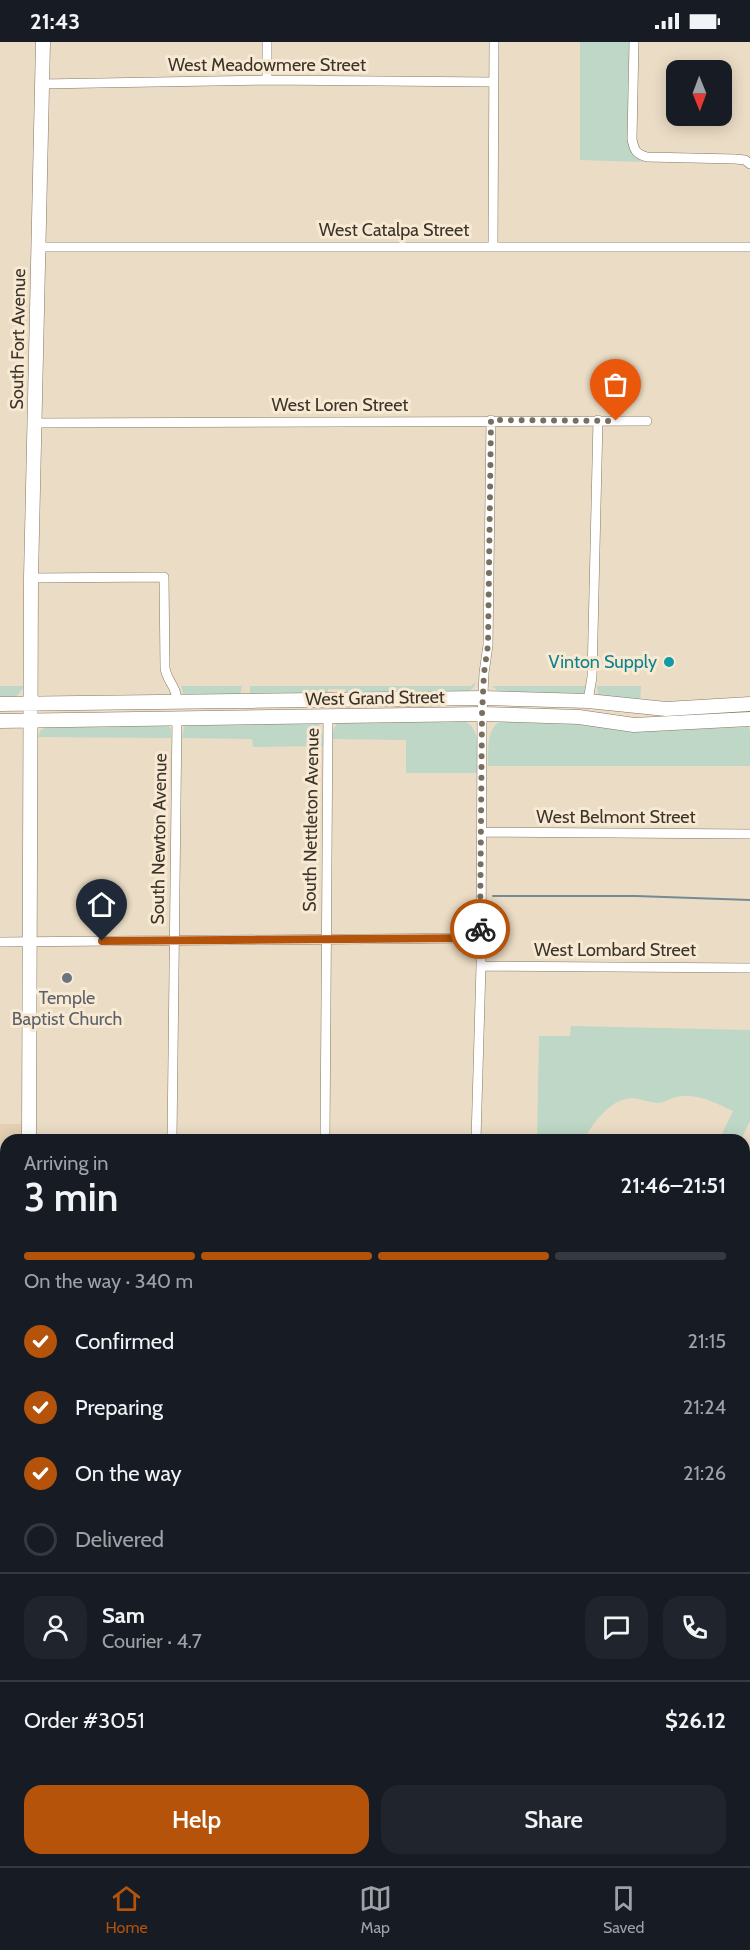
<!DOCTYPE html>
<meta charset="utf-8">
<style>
:root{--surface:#171b24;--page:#20242c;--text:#f1f3f6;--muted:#9ea1a6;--line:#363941;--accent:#b45309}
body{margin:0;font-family:Cabin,sans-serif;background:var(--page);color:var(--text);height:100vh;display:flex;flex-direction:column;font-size:22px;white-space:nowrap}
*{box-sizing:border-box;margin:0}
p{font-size:20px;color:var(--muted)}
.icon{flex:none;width:33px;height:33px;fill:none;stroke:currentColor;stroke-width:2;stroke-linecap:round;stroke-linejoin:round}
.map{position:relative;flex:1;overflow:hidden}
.side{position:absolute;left:0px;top:1092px;width:750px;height:732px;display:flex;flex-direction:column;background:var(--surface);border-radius:18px 18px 0 0;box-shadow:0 3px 15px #0003}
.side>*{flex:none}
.needle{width:39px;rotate:179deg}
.fabs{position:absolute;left:666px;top:18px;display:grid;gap:12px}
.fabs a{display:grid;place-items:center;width:66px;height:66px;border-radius:12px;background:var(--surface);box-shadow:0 3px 15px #0003;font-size:30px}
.pin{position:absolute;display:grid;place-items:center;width:51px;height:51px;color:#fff;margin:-62px -26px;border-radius:50% 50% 50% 0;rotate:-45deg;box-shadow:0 0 6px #0007}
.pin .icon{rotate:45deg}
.courier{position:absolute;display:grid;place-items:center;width:60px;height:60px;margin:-30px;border:4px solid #b45309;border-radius:50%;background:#fff;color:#222;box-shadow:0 2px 8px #0007}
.headline em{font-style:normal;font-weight:600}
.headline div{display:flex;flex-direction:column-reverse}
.headline{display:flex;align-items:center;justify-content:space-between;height:102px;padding:0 24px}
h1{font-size:39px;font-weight:600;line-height:45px}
.bar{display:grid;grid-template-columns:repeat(4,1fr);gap:9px 6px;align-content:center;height:72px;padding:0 24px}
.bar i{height:8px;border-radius:4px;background:var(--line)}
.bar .selected{background:var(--accent)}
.bar p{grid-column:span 4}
.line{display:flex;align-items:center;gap:15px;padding:0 24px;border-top:2px solid var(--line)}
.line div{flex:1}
.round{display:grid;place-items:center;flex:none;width:63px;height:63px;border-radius:18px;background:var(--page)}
ol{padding:0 24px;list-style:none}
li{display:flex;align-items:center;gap:18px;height:66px}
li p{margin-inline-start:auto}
li .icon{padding:6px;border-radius:50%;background:var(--accent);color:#fff;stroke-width:4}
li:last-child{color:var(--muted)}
li i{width:33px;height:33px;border:3px solid var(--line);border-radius:50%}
.button{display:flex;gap:12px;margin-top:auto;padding:12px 24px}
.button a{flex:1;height:69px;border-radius:18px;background:var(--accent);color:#fff;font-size:24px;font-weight:600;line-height:69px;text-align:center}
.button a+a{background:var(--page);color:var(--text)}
.status{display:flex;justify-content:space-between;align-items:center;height:42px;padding:0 30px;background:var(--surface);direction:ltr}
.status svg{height:16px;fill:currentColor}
.tabs{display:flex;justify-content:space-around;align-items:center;height:84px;border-top:2px solid var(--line);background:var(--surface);font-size:16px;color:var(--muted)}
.tabs a{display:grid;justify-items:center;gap:3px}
.tabs .selected{color:var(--accent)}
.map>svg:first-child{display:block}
.built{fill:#e4d1b4}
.education{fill:#e8cdcc}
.green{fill:#bfd7c7}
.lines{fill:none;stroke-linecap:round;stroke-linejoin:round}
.stream{stroke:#758a95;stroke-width:2}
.street-casing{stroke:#857863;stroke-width:10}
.secondary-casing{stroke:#857863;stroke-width:15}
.primary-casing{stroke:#857863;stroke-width:16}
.street{stroke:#fff;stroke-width:9}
.secondary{stroke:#fff;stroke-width:14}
.primary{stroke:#fff;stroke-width:15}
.rail-casing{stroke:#928878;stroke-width:4.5}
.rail{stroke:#f8e9d2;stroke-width:2;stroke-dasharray:7;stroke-linecap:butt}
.done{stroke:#786f61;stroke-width:6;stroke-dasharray:0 10.8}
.route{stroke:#b45309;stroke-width:8}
.culture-dot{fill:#0f9aa8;stroke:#f8e9d2;stroke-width:2}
.worship-dot{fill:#6b7280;stroke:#f8e9d2;stroke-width:2}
.labels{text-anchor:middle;stroke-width:6;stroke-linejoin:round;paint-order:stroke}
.street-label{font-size:18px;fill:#3a342b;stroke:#f8e9d2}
.culture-label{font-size:18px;fill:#0d838f;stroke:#f8e9d2;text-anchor:end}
.worship-label{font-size:18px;fill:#5b616d;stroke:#f8e9d2}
</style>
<div class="status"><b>21:43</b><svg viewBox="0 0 49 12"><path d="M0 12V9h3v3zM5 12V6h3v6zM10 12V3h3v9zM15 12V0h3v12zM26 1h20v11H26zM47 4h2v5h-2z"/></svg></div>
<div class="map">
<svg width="750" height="1824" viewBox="0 0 750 1824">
<rect width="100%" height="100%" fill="#ebdcc5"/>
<path class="built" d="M0 1082H24V1098H6V1117H0Z
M658 1818H703L704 1824H654Z"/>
<path class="education" d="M0 1127H6V1264H0Z"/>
<path class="green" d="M580 0H629L628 96 632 111 644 120 580 118Z
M476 640 473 646 468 650 368 654 346 650 345 647H328V650L314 654 252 653 250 651V644H471Z
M0 644H25L16 655 0 657Z
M181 644H242L240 653 184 654Z
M492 644H588L583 652 580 653 500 651Z
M597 644H641L640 662 601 657 598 652Z
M559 677 639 688 748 685 750 688V724H488C489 707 485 686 503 678Z
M465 679C482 688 477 714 477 731H406V698L333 697V688L338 680Z
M317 680 322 687 323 704 253 705 252 697 182 696 184 685 187 682Z
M166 681 171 687V696L38 695 40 689 48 683Z
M571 984 750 988V1079L741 1098H719L733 1069C715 1061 696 1050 676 1055 670 1056 664 1061 658 1061 648 1061 637 1054 626 1057 609 1060 591 1083 584 1098H537L539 994H570Z
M750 1224V1511H744V1236Z
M0 1264H6V1351H0Z
M744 1705 750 1707V1824H704L703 1818H744Z
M497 1818H623L620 1824H489Z
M634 1818H658L654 1824H631Z"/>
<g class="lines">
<path class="stream" d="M493 854H636L750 858
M744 1305 750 1295
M439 1824 448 1818
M484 1824 490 1818"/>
<g class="street-casing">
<path id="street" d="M634 0 632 97C634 108 636 112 647 115L735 117 745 118 750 122
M267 38V0
M42 42 267 38 493 40
M493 204 494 0
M38 205H750
M34 381 647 379
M31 536 164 535 165 626C167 640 177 644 177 660
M588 659 592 635 598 378
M482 790 750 792
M0 900 480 896
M481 924 750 926
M172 1098 177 676
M325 1098 328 674
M476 1098 481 924 482 672 484 631 488 603 491 378
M0 1121 6 1120
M0 1355H6
M0 1458H6
M0 1635H6
M0 1772H6
M26 1818V1824
M171 1818V1824
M322 1824V1818"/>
</g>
<g class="secondary-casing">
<path id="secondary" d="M0 662 483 656 588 659 666 667 750 662
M0 679 482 672 579 675 634 683 750 677
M29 1098 31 536 43 0
M0 1581H6
M744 1584H750"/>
</g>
<g class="primary-casing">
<path id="primary" d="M744 1130 750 1118
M744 1162 750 1150
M459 1824V1818
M473 1824 474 1818"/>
</g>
<use href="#street" class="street"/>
<use href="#secondary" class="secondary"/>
<use href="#primary" class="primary"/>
<g class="rail-casing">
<path id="rail" d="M744 1598 750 1586
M626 1824 629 1818"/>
</g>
<use href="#rail" class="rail"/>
</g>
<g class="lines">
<path class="done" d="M480 887 482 672 484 631 488 603 491 378 616 379"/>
<path class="route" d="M102 899 480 896V887"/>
</g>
<circle class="culture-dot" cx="669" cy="620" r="6"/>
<circle class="worship-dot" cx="67" cy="936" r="6"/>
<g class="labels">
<g class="street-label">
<text x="267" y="29">West Meadowmere Street</text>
<text x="394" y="194">West Catalpa Street</text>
<text transform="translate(18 297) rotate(-89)" y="6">South Fort Avenue</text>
<text x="340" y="369">West Loren Street</text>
<text transform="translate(375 656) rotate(-1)" y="6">West Grand Street</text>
<text x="616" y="781">West Belmont Street</text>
<text transform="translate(311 778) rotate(-89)" y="6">South Nettleton Avenue</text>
<text transform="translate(159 797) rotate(-89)" y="6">South Newton Avenue</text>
<text x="615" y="914">West Lombard Street</text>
</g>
<g class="culture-label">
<text x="657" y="626">Vinton Supply</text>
</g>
<g class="worship-label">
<text x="67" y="962">Temple<tspan x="67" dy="21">Baptist Church</tspan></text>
</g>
</g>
</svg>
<div class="fabs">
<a><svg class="needle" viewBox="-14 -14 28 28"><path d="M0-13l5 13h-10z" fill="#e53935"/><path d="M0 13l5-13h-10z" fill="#9ea1a6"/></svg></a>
</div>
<div class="pin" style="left:616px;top:379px;background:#ea580c"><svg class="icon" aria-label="bag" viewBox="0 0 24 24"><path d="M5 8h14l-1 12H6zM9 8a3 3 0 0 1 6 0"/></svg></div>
<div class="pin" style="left:102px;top:899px;background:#1f2937"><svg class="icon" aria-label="home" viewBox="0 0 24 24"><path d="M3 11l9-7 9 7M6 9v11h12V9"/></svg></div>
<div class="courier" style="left:480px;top:887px"><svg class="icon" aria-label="bike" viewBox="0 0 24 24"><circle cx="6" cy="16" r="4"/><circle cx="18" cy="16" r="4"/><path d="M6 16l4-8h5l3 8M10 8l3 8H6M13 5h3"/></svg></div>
<section class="side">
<div class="headline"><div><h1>3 min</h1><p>Arriving in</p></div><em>21:46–21:51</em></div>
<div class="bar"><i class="selected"></i><i class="selected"></i><i class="selected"></i><i></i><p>On the way · 340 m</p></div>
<ol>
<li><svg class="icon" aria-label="check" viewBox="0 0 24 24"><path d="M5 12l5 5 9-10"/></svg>Confirmed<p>21:15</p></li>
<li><svg class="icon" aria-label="check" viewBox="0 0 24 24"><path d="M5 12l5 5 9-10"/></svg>Preparing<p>21:24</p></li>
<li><svg class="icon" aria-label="check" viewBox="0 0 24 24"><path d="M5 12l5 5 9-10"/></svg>On the way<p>21:26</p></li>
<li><i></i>Delivered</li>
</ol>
<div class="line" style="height:108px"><a class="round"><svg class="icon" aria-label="person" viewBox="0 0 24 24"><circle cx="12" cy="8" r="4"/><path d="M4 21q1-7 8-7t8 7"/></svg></a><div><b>Sam</b><p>Courier · 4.7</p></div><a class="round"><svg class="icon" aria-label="chat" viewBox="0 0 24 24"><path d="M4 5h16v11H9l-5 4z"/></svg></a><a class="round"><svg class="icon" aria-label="phone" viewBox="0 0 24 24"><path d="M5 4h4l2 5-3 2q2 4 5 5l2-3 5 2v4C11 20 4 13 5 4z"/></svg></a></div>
<div class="line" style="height:78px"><div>Order #3051</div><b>$26.12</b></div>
<div class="button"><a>Help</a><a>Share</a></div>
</section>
</div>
<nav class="tabs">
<a class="selected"><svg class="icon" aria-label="home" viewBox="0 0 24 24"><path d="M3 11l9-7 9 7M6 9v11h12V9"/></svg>Home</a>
<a><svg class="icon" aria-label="map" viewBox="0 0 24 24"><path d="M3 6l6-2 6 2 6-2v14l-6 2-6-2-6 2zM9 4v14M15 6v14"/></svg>Map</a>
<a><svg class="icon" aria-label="saved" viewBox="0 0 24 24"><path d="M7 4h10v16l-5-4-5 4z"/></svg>Saved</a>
</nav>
